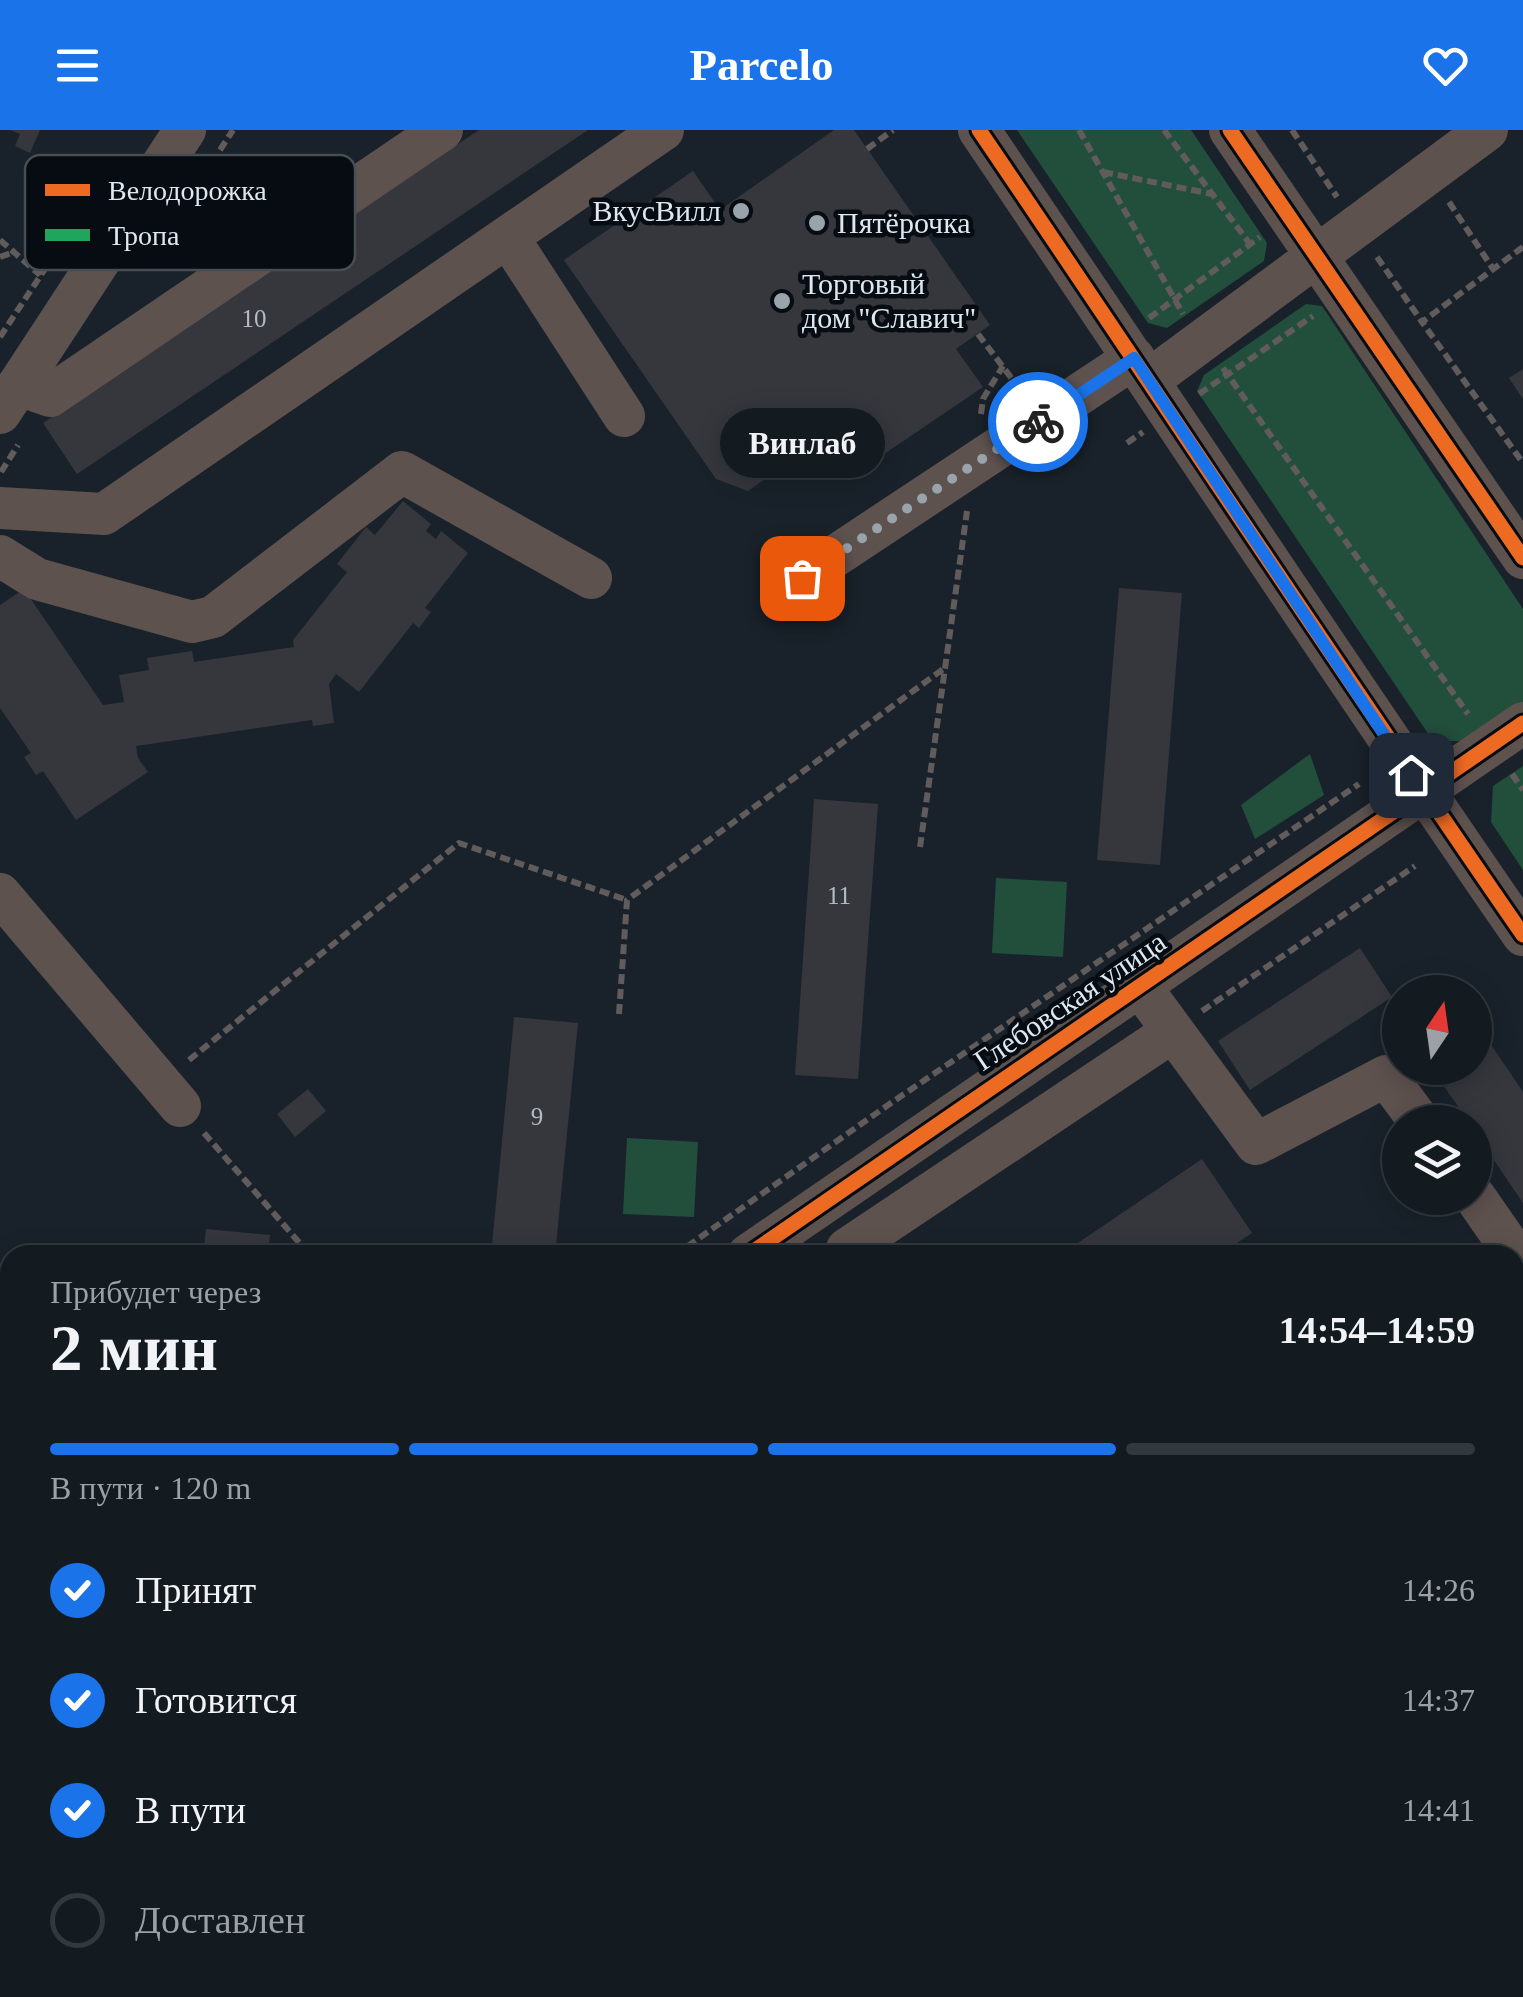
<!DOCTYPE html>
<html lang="ru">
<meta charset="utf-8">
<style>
:root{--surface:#131a20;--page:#1c2329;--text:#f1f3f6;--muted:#9da1a5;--line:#32383e;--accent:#1a73e8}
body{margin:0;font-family:Georgia,serif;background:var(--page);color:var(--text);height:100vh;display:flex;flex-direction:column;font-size:38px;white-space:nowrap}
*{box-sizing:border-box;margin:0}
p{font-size:32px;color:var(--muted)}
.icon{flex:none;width:55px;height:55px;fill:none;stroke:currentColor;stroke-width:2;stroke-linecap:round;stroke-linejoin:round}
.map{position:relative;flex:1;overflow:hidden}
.sheet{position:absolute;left:0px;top:1115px;width:1525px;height:752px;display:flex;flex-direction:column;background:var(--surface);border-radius:30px 30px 0 0;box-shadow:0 5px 25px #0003,0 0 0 2px var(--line)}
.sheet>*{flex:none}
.needle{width:65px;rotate:13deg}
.buttons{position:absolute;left:1382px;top:845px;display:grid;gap:20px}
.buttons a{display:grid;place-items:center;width:110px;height:110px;border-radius:50%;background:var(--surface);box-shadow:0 5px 25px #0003,0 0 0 2px var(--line);font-size:50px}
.pin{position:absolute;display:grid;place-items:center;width:85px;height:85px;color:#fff;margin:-42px;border-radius:20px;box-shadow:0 5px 15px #0006}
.courier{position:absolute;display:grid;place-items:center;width:100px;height:100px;margin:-50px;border:8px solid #1a73e8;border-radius:50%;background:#fff;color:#222;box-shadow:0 2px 12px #0007}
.bubble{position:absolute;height:70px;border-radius:35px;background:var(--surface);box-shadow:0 5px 25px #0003,0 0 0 2px var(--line);font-size:32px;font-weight:700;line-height:70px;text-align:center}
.headline em{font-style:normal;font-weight:700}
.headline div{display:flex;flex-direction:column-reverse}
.headline{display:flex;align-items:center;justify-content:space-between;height:170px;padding:0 50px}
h1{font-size:65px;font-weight:700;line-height:75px}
.bar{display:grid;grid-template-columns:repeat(4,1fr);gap:15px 10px;align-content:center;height:120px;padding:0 50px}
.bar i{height:12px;border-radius:8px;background:var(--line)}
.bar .selected{background:var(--accent)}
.bar p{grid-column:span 4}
ol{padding:0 50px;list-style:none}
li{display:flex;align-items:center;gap:30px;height:110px}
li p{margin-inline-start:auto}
li .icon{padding:10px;border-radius:50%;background:var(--accent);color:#fff;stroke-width:4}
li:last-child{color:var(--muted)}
li i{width:55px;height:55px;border:5px solid var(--line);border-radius:50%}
header{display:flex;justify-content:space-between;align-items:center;height:130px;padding:0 50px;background:var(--accent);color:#fff;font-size:45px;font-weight:700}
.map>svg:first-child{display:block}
.green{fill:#224e3c}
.building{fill:#36373d}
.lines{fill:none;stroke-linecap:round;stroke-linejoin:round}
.path{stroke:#615c5b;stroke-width:6;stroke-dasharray:10 5;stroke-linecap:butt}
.minor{stroke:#5e524f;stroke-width:42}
.quiet{stroke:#20a55d;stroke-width:12;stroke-dasharray:25 12;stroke-linecap:butt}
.cycleway-casing{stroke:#060c11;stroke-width:21}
.cycleway{stroke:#ed6a23;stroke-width:15}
.done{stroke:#98a3ab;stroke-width:10;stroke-dasharray:0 18}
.route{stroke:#1a73e8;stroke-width:12}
.poi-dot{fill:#98a3ab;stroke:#060c11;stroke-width:4}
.labels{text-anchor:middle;stroke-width:9;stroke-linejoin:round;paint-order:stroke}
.number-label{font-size:25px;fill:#b3bcc3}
.poi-label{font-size:30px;fill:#dde8f0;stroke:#060c11;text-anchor:start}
.street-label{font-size:30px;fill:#dde8f0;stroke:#060c11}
.key{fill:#060c11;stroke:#464e54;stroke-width:2.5}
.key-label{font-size:28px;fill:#dde8f0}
</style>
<header><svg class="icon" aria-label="menu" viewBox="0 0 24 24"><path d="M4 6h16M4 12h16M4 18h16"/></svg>Parcelo<svg class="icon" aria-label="heart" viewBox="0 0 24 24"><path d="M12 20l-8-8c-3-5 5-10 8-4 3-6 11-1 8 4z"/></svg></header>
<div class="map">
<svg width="1523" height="1867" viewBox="0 0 1523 1867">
<rect width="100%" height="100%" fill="#19222a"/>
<path class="green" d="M1017 0H1191L1267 113 1264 131 1167 198 1148 193Z
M1306 174 1322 176 1523 479V573L1468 611H1433L1197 261 1204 245Z
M1310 624 1324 665 1255 709 1241 675Z
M1523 636V740L1491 692 1493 656Z
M996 748 1067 752 1063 827 992 823Z
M627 1008 698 1012 694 1087 623 1084Z"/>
<path class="building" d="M10 0H40L30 23 15 16 20 4Z
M479 0H588L77 344 43 293Z
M834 0H854L990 195 956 219 983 257 865 337 838 299 748 361 716 349 564 130 693 41 720 80Z
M1523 239V269L1509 248Z
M403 371 431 394 426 401 436 409 441 401 468 423 425 478 431 482 419 498 413 493 359 562 336 544 329 554 334 593 313 596 312 590 136 616 138 628 148 642 76 690 43 641 36 645 24 627 31 623 0 578V475L24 459 103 575 124 572 119 545 149 540 147 528 192 521 194 532 294 517 293 510 347 442 337 434 366 397 375 405Z
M1119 458 1182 463 1160 735 1097 730Z
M814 669 878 674 858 949 795 945Z
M1360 818 1392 867 1250 960 1218 911Z
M514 887 578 893 555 1125H491Z
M1475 891 1523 962V1073L1475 1002V992H1469L1431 938H1475Z
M308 959 326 981 295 1007 277 984Z
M1202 1029 1252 1103 1219 1125H1060Z
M206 1099 270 1105 268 1125H203Z
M1523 1283V1363L1515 1369V1289Z
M1515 1563 1523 1574V1696L1515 1684Z
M64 1858H179L165 1867H56L54 1864Z
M676 1858H824L829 1865 663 1867Z
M1064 1858H1171L1178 1867H1071Z"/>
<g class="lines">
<path class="path" d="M1079 0 1183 184
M1164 0 1250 114
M1292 0 1337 67
M867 19 893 0
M220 20 233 0
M1103 42 1212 64
M1449 72 1493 139
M0 110 40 145
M1523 117 1422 192 1523 333
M0 127 14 122
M1377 127 1422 192
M1149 188 1260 107
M978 204 1022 262
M0 207 68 104
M1223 238 1468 584
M1199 264 1313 186
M981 284 983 269 1003 236
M1127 313 1143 302
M1 342 18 315
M1512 644 1523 660
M920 717 967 381
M1202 881 1415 736
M619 884 627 770 946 537
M189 930 459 713 627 770
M204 1003 310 1125
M675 1125 891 973 1359 654
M0 1356 8 1372
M0 1586 10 1580
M870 1858 877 1867"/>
<path class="minor" d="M979 0C1161 268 1339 539 1523 805
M1230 0 1523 428
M508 107 624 286
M1149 250 1487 0
M18 255 50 266 442 0
M0 283 185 0
M0 378 104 384 663 0
M0 426 37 449 192 492 213 487 402 342 591 448
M802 448 1134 228
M0 764 180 976
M1140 856 1256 1014 1386 946 1420 992
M1475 1067 1523 1136
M847 1119 1172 902
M748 1125 1523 593
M1515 1236 1523 1231
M1515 1481 1523 1476
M0 1639 10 1633
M0 1689 10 1704
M0 1845 10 1839
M1511 1858 1518 1867
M593 1867 608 1858
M945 1867 959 1858
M1209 1867 1223 1858"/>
<path class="quiet" d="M252 1867 260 1858"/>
<g class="cycleway-casing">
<path id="cycleway" d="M979 0C1161 268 1339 539 1523 805
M1230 0 1523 428
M748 1125 1523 593"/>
</g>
<use href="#cycleway" class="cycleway"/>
</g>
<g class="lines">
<path class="done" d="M802 448 1038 292"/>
<path class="route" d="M1038 292 1134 228 1411 645"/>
</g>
<g class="poi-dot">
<circle cx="741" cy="81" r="10"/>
<circle cx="817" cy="93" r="10"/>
<circle cx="782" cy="171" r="10"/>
</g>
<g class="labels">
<g class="number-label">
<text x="254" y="197">10</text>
<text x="839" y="774">11</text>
<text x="537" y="995">9</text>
</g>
<g class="poi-label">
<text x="721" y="91" text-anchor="end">ВкусВилл</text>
<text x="837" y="103">Пятёрочка</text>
<text x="802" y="164">Торговый<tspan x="802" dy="34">дом "Славич"</tspan></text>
</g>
<g class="street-label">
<text transform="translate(1070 871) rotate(-34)" y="10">Глебовская улица</text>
</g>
</g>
<rect x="25" y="25" width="330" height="115" rx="15" class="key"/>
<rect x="45" y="54" width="45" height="12" fill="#ed6a23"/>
<rect x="45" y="99" width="45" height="12" fill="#20a55d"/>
<g class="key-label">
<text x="108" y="70">Велодорожка</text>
<text x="108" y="115">Тропа</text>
</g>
</svg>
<div class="buttons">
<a><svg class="needle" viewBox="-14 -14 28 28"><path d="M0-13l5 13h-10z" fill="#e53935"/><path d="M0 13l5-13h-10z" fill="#9da1a5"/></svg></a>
<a><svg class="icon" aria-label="layers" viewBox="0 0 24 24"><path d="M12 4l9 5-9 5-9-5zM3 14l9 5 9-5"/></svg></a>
</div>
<div class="pin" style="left:802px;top:448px;background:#ea580c"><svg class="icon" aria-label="bag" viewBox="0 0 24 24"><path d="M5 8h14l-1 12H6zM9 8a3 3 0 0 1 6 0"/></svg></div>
<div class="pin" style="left:1411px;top:645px;background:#1f2937"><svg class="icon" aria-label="home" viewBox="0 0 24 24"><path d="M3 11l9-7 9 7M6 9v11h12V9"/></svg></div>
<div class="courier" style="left:1038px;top:292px"><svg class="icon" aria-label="bike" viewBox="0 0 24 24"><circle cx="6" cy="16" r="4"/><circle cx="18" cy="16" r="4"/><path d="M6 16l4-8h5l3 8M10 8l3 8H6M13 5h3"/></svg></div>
<div class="bubble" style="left:720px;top:278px;width:165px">Винлаб</div>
<section class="sheet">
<div class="headline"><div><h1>2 мин</h1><p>Прибудет через</p></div><em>14:54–14:59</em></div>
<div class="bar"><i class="selected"></i><i class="selected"></i><i class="selected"></i><i></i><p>В пути · 120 m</p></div>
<ol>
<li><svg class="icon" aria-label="check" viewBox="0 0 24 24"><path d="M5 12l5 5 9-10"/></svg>Принят<p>14:26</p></li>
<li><svg class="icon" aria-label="check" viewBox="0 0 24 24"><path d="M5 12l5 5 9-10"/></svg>Готовится<p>14:37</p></li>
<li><svg class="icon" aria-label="check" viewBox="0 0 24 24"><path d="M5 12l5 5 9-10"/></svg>В пути<p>14:41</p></li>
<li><i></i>Доставлен</li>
</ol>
</section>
</div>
